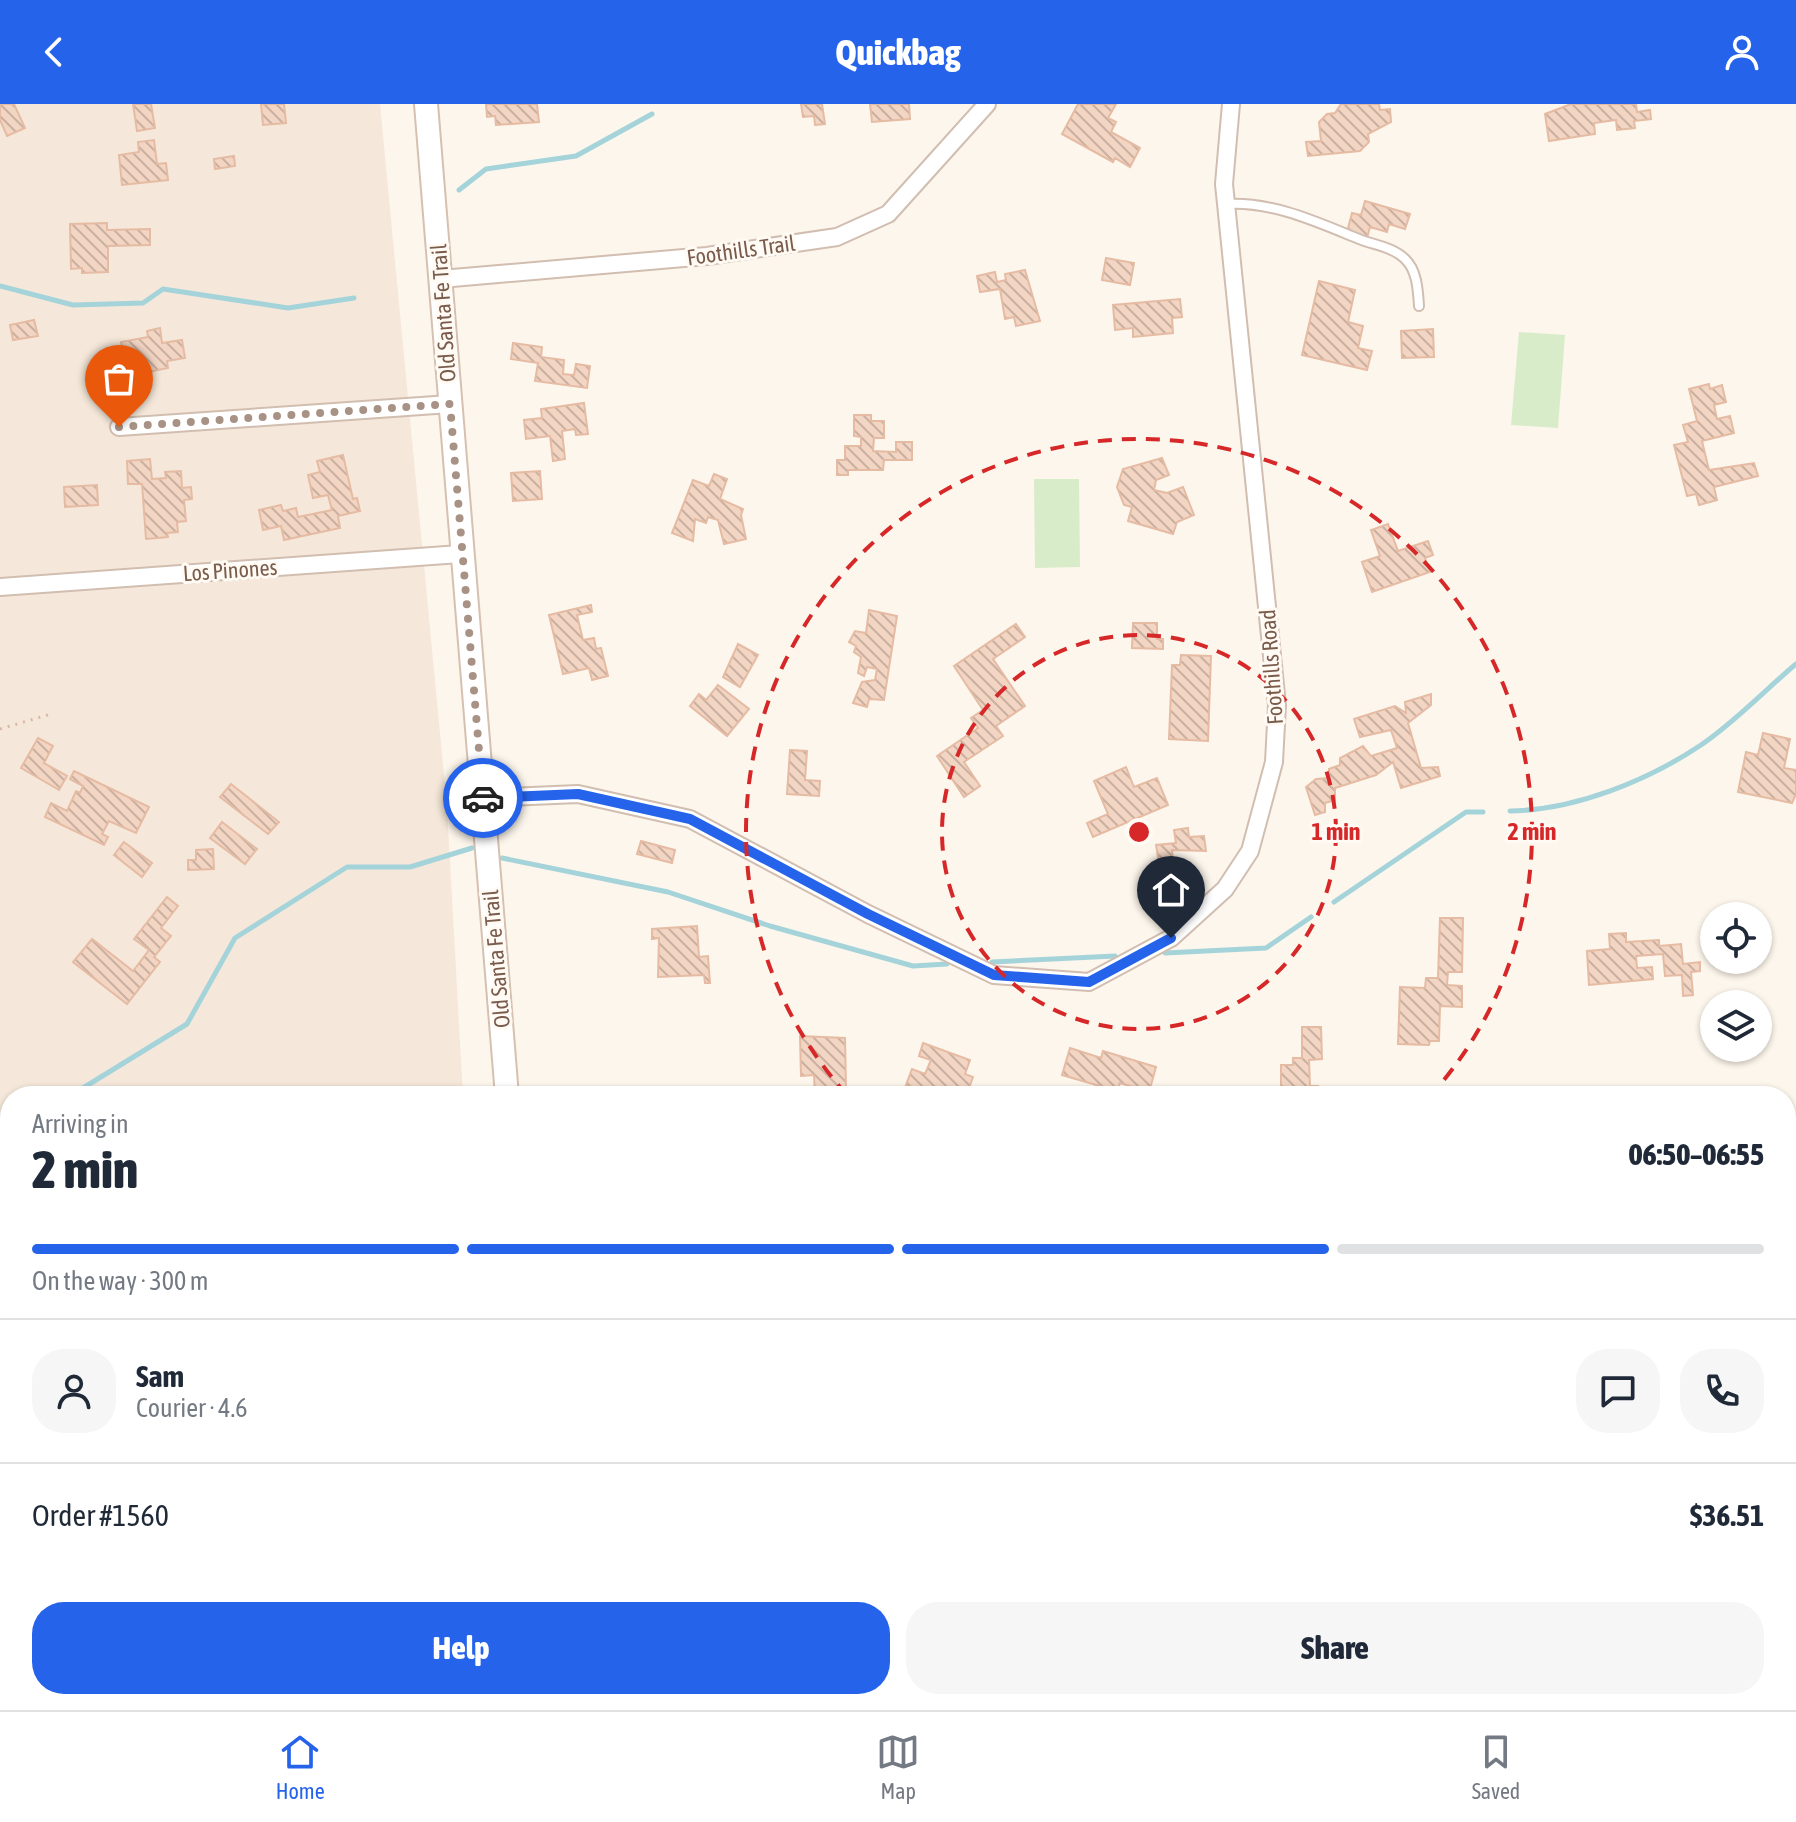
<!DOCTYPE html>
<meta charset="utf-8">
<style>
:root{--surface:#fff;--page:#f6f6f7;--text:#1f2937;--muted:#747a83;--line:#e0e1e3;--accent:#2563eb}
body{margin:0;font-family:"Asap Condensed",sans-serif;background:var(--page);color:var(--text);height:100vh;display:flex;flex-direction:column;font-size:30px;white-space:nowrap}
*{box-sizing:border-box;margin:0}
p{font-size:26px;color:var(--muted)}
.icon{flex:none;width:44px;height:44px;fill:none;stroke:currentColor;stroke-width:2;stroke-linecap:round;stroke-linejoin:round}
.map{position:relative;flex:1;overflow:hidden}
.side{position:absolute;left:0px;top:982px;width:1796px;height:624px;display:flex;flex-direction:column;background:var(--surface);border-radius:32px 32px 0 0;box-shadow:0 2px 6px #0004}
.side>*{flex:none}
.tools{position:absolute;left:1700px;top:798px;display:grid;gap:16px}
.tools a{display:grid;place-items:center;width:72px;height:72px;border-radius:50%;background:var(--surface);box-shadow:0 2px 6px #0004;font-size:40px}
.pin{position:absolute;display:grid;place-items:center;width:68px;height:68px;color:#fff;margin:-82px -34px;border-radius:50% 50% 50% 0;rotate:-45deg;box-shadow:0 0 8px #0007}
.pin .icon{rotate:45deg}
.courier{position:absolute;display:grid;place-items:center;width:80px;height:80px;margin:-40px;border:6px solid #2563eb;border-radius:50%;background:#fff;color:#222;box-shadow:0 2px 10px #0007}
.head em{font-style:normal;font-weight:800}
.head div{display:flex;flex-direction:column-reverse}
.head{display:flex;align-items:center;justify-content:space-between;height:136px;padding:0 32px}
h1{font-size:52px;font-weight:800;line-height:60px}
.bar{display:grid;grid-template-columns:repeat(4,1fr);gap:12px 8px;align-content:center;height:96px;padding:0 32px}
.bar i{height:10px;border-radius:6px;background:var(--line)}
.bar .active{background:var(--accent)}
.bar p{grid-column:span 4}
.line{display:flex;align-items:center;gap:20px;padding:0 32px;border-top:2px solid var(--line)}
.line div{flex:1}
.round{display:grid;place-items:center;flex:none;width:84px;height:84px;border-radius:32px;background:var(--page)}
.action{display:flex;gap:16px;margin-top:auto;padding:16px 32px}
.action a{flex:1;height:92px;border-radius:32px;background:var(--accent);color:#fff;font-size:32px;font-weight:800;line-height:92px;text-align:center}
.action a+a{background:var(--page);color:var(--text)}
header{display:flex;justify-content:space-between;align-items:center;height:104px;padding:0 32px;background:var(--accent);color:#fff;font-size:36px;font-weight:800}
.tab-bar{display:flex;justify-content:space-around;align-items:center;height:112px;border-top:2px solid var(--line);background:var(--surface);font-size:22px;color:var(--muted)}
.tab-bar a{display:grid;justify-items:center;gap:4px}
.tab-bar .active{color:var(--accent)}
.map>svg:first-child{display:block}
.residential{fill:#f5e8da}
.grass{fill:url(#grass-tufts)}
.pitch{fill:#d8ecc9}
.lines{fill:none;stroke-linecap:round;stroke-linejoin:round}
.stream{stroke:#a5d3da;stroke-width:5}
.building{fill:url(#building-back-hatch);stroke:#e6bba3;stroke-width:2}
.lane-casing{stroke:#d1beb0;stroke-width:12}
.street-casing{stroke:#d1beb0;stroke-width:20}
.secondary-casing{stroke:#d6c0b0;stroke-width:26}
.path{stroke:#d9b8a5;stroke-width:3;stroke-dasharray:2 6;stroke-linecap:butt}
.lane{stroke:#fff;stroke-width:8}
.street{stroke:#fff;stroke-width:16}
.secondary{stroke:#fff;stroke-width:22}
.done{stroke:#a89285;stroke-width:8;stroke-dasharray:0 14.4}
.route{stroke:#2563eb;stroke-width:10}
.ring{fill:none;stroke:#d62828;stroke-width:4;stroke-dasharray:14 10}
.labels{text-anchor:middle;stroke-width:6;stroke-linejoin:round;paint-order:stroke}
.street-label{font-size:22px;fill:#7a5c4d;stroke:#fffaf3}
.centre{fill:#d62828;stroke:#fffaf3;stroke-width:4}
.ring-label{font-size:24px;text-anchor:middle;font-weight:bold;fill:#d62828;stroke:#fffaf3;stroke-width:6;stroke-linejoin:round;paint-order:stroke}
</style>
<header><svg class="icon" aria-label="back" viewBox="0 0 24 24"><path d="M15 5l-7 7 7 7"/></svg>Quickbag<svg class="icon" aria-label="person" viewBox="0 0 24 24"><circle cx="12" cy="8" r="4"/><path d="M4 21q1-7 8-7t8 7"/></svg></header>
<div class="map">
<svg width="1796" height="1606" viewBox="0 0 1796 1606">
<defs>
<pattern id="grass-tufts" width="24" height="20" patternUnits="userSpaceOnUse" patternTransform="scale(2)"><rect width="24" height="20" fill="#d8ecc9"/><path d="M3 7l-1-3M5 7V3M7 7l1-3M15 17l-1-3M17 17v-4M19 17l1-3" fill="none" stroke="#b4c2a5"/></pattern>
<pattern id="building-back-hatch" width="6" height="6" patternUnits="userSpaceOnUse" patternTransform="scale(2)"><rect width="6" height="6" fill="#f3d5c3"/><path d="M-1 5l2 2M0 0l6 6M5-1l2 2" fill="none" stroke="#cab0a1"/></pattern>
</defs>
<rect width="100%" height="100%" fill="#fdf6ec"/>
<path class="residential" d="M0 0H380L447 703 463 992H10V1540L0 1543Z"/>
<path class="grass" d="M10 1271V1377L0 1382 10 1398V1416L0 1420V1272Z"/>
<path class="pitch" d="M1519 228 1565 231 1558 324 1511 321Z
M1034 375H1079L1080 463 1035 464Z"/>
<g class="lines">
<path class="stream" d="M459 86 486 65 576 52 652 10
M0 182 73 201 143 199 163 185 288 204 354 194
M1510 707C1575 706 1647 677 1701 641 1735 618 1765 586 1796 560
M502 754 668 788 770 822 913 862 947 860
M1334 798 1466 708H1483
M1165 849 1266 844 1311 813
M992 858 1115 852
M70 992 187 920 235 834 347 763H410L472 744
M0 1038 10 1031"/>
</g>
<path class="building" d="M0 0H14L25 24 7 32 0 16Z
M133 0H151L155 24 137 27Z
M261 0H284L286 19 263 21Z
M486 0H537L539 18 496 21 495 12 487 13Z
M801 0H822L825 20 815 21 814 12 803 13Z
M870 0H909L910 15 872 18Z
M1078 0H1116L1108 14 1116 18 1111 28 1140 44 1130 63 1115 54 1113 58 1062 30Z
M1341 0H1379L1380 6 1390 5 1391 18 1368 30 1369 38 1360 47 1308 52 1306 38 1321 37 1319 18 1327 10 1335 9Z
M1571 0H1636L1637 8 1650 6 1651 15 1634 17 1635 24 1617 26 1616 16 1594 19 1595 30 1549 37 1545 10Z
M154 36 157 60 166 59 168 76 122 81 119 51 139 48 138 38Z
M234 52 235 62 215 65 214 55Z
M1365 97 1410 110 1405 125 1389 120 1387 128 1370 123 1367 134 1347 128 1352 109 1361 111Z
M107 119V126L150 125V141L108 142V168L82 169V164L71 165 70 120Z
M1106 154 1134 159 1130 181 1102 176Z
M1025 166 1040 217 1016 222 1014 213 1005 215 1000 185 980 188 977 172 995 168 997 178 1006 176 1005 170Z
M1319 177 1355 186 1348 218 1363 222 1358 244 1372 247 1367 266 1302 251Z
M1180 195 1182 213 1172 214 1173 229 1133 233V224L1115 226 1113 201Z
M34 216 38 232 13 236 10 221Z
M160 224 162 239 182 236 185 254 167 257 168 264 143 269 142 263 129 265 131 277 111 280 108 267 126 264 121 238 148 233 147 227Z
M1433 225 1434 253 1402 254 1401 227Z
M513 239 542 243 541 253 564 256 563 270 574 271 576 260 590 262 587 284 535 277 538 259 511 255Z
M1709 280 1710 285 1722 281 1726 298 1714 301 1717 315 1730 312 1734 329 1702 337 1709 366 1754 359 1758 372 1714 383 1717 396 1699 401 1696 390 1687 392 1674 341 1688 338 1683 321 1697 317 1689 285Z
M584 299 588 330 576 331 575 325 562 327 565 355 553 357 550 332 526 335 524 316 542 314 541 305Z
M854 311H871V317H884V334H874L873 347 896 348V338H912V356H884L883 366H848V371H837V356H845V342H861V333L854 332Z
M343 351 353 395 357 394 360 407 338 412 340 424 284 436 281 422 263 426 259 406 281 401 283 407 296 404 298 413 332 406 328 391 313 394 308 371 320 368 317 357Z
M1162 354 1169 371 1156 376 1154 386 1167 389 1183 383 1194 411 1177 418 1173 430 1128 417 1132 403 1124 401 1117 383 1123 365Z
M150 355 152 375 166 374 165 368 181 367 182 384 191 383 192 395 184 396 186 417 177 418 178 428 167 429 168 433 146 435 142 380H128L127 357Z
M540 367 542 395 513 397 511 369Z
M714 370 727 375 720 395 743 405 741 411 746 435 724 440 718 416 708 413 706 419 695 415 693 437 672 429 693 376 709 382Z
M97 381 98 401 65 403 64 383Z
M1388 420 1398 447 1428 437 1433 451 1425 454 1430 468 1372 488 1362 458 1380 452 1371 426Z
M591 501 592 508 577 511 583 536 594 534 596 545 601 544 608 572 592 576 589 564 563 570 549 511Z
M869 506 897 512 884 596 869 595 867 603 853 599 862 578 875 576 877 565 867 563 864 572 858 569 861 553 854 548 856 542 849 538 855 527 866 529Z
M1133 519H1157V535H1163V545L1132 544Z
M1016 520 1025 533 993 555 1025 602 996 622 1003 632 964 658 980 682 964 693 937 652 978 624 971 614 983 606 954 562Z
M738 540 758 551 740 583 723 573Z
M1181 551 1211 552 1208 637 1169 635 1172 561H1180Z
M718 581 749 605 727 632 690 602 699 590 706 596Z
M1431 590V601L1408 619 1421 664 1438 663 1440 672 1401 684 1393 658 1376 671 1335 684V696L1325 699V708L1315 711 1306 683 1316 675 1329 674V665L1340 661V654L1363 642 1371 652 1397 644 1391 626 1360 633 1354 615 1395 602 1406 609 1405 598Z
M1763 629 1790 635 1784 664 1796 666V690L1792 699 1738 688 1746 648 1758 651Z
M38 634 53 642 44 659 67 672 59 686 21 664Z
M790 646 807 647 805 676 820 677 819 692 787 690Z
M1126 663 1134 683 1157 674 1168 701 1093 733 1087 719 1108 710 1094 677Z
M74 667 149 703 136 729 109 717 102 730 108 733 104 741 45 713 51 699 67 707 76 687 80 689 83 682 70 675Z
M231 680 279 718 268 730 220 693Z
M222 718 257 745 245 760 210 734Z
M1188 724 1189 733 1204 732 1206 747 1172 746 1173 758 1159 759 1156 741 1176 739 1174 726Z
M641 737 675 746 672 759 637 750Z
M124 738 152 759 142 773 114 751Z
M213 745 214 765 188 766V756H196V746Z
M167 793 178 802 161 824 171 832 154 853 160 858 127 900 73 858 92 835 133 867 149 846 134 835Z
M1440 814H1463L1462 868H1448L1447 881 1462 882V903L1440 902 1439 937H1430L1429 941 1398 940 1400 883 1425 884 1426 874H1438Z
M697 822 699 853 708 852 710 879H705L704 871 658 873 659 834 652 835V825Z
M1626 829V838L1659 836V842L1681 840 1683 860 1700 858V867L1691 868 1693 891 1683 892 1682 871 1665 872 1663 850 1636 852 1637 864 1652 863 1653 875 1589 881 1587 847 1610 845 1609 830Z
M1302 923H1321L1322 955 1309 956 1310 982H1318L1319 992H1286V983H1281V961H1293V954H1302Z
M800 932 845 934 846 984H839V992H815L814 971 801 972Z
M923 939 970 956 965 970 973 973 966 992H936L906 981 912 965 925 970 931 956 919 952Z
M1070 944 1101 954 1103 947 1156 963 1148 992H1130L1133 983 1120 979 1117 987 1062 971Z
M685 1596H707L706 1606H684Z"/>
<g class="lines">
<g class="lane-casing">
<path id="lane" d="M1226 100C1272 97 1317 118 1359 135 1374 141 1393 143 1405 155 1417 166 1418 186 1419 202
M0 1425 10 1421"/>
</g>
<g class="street-casing">
<path id="street" d="M441 175 707 152 837 133 888 110 987 0
M119 323 450 300
M0 483 460 450
M483 694 578 690 690 715 868 810 994 871 1089 878 1171 834 1225 785 1250 747 1274 658 1277 601 1224 80 1231 0"/>
</g>
<g class="secondary-casing">
<path id="secondary" d="M426 0 507 992
M494 1606 496 1596"/>
</g>
<path class="path" d="M0 625 51 610"/>
<use href="#lane" class="lane"/>
<use href="#street" class="street"/>
<use href="#secondary" class="secondary"/>
</g>
<g class="lines">
<path class="done" d="M119 323 450 300 483 694"/>
<path class="route" d="M483 694 578 690 690 715 868 810 994 871 1089 878 1171 834"/>
</g>
<g class="ring">
<circle cx="1139" cy="728" r="197"/>
<path d="M847 991A393 393 0 1 1 1431 991"/>
</g>
<g class="labels">
<g class="street-label">
<text transform="translate(741 146) rotate(-8)" y="8">Foothills Trail</text>
<text transform="translate(443 209) rotate(-94)" y="8">Old Santa Fe Trail</text>
<text transform="translate(230 466) rotate(-4)" y="8">Los Pinones</text>
<text transform="translate(1271 563) rotate(-94)" y="8">Foothills Road</text>
<text transform="translate(496 855) rotate(-95)" y="8">Old Santa Fe Trail</text>
</g>
</g>
<circle cx="1139" cy="728" r="12" class="centre"/>
<g class="ring-label">
<text x="1336" y="736">1 min</text>
<text x="1532" y="736">2 min</text>
</g>
</svg>
<div class="tools">
<a><svg class="icon" aria-label="locate" viewBox="0 0 24 24"><circle cx="12" cy="12" r="6"/><path d="M12 2v4M12 18v4M2 12h4M18 12h4"/></svg></a>
<a><svg class="icon" aria-label="layers" viewBox="0 0 24 24"><path d="M12 4l9 5-9 5-9-5zM3 14l9 5 9-5"/></svg></a>
</div>
<div class="pin" style="left:119px;top:323px;background:#ea580c"><svg class="icon" aria-label="bag" viewBox="0 0 24 24"><path d="M5 8h14l-1 12H6zM9 8a3 3 0 0 1 6 0"/></svg></div>
<div class="pin" style="left:1171px;top:834px;background:#1f2937"><svg class="icon" aria-label="home" viewBox="0 0 24 24"><path d="M3 11l9-7 9 7M6 9v11h12V9"/></svg></div>
<div class="courier" style="left:483px;top:694px"><svg class="icon" aria-label="car" viewBox="0 0 24 24"><path d="M5 17H2v-5l4-1 3-4h7l3 4 3 1v5h-3M9 17h6M6 11h13"/><circle cx="7" cy="17" r="2"/><circle cx="17" cy="17" r="2"/></svg></div>
<section class="side">
<div class="head"><div><h1>2 min</h1><p>Arriving in</p></div><em>06:50–06:55</em></div>
<div class="bar"><i class="active"></i><i class="active"></i><i class="active"></i><i></i><p>On the way · 300 m</p></div>
<div class="line" style="height:144px"><a class="round"><svg class="icon" aria-label="person" viewBox="0 0 24 24"><circle cx="12" cy="8" r="4"/><path d="M4 21q1-7 8-7t8 7"/></svg></a><div><b>Sam</b><p>Courier · 4.6</p></div><a class="round"><svg class="icon" aria-label="chat" viewBox="0 0 24 24"><path d="M4 5h16v11H9l-5 4z"/></svg></a><a class="round"><svg class="icon" aria-label="phone" viewBox="0 0 24 24"><path d="M5 4h4l2 5-3 2q2 4 5 5l2-3 5 2v4C11 20 4 13 5 4z"/></svg></a></div>
<div class="line" style="height:104px"><div>Order #1560</div><b>$36.51</b></div>
<div class="action"><a>Help</a><a>Share</a></div>
</section>
</div>
<nav class="tab-bar">
<a class="active"><svg class="icon" aria-label="home" viewBox="0 0 24 24"><path d="M3 11l9-7 9 7M6 9v11h12V9"/></svg>Home</a>
<a><svg class="icon" aria-label="map" viewBox="0 0 24 24"><path d="M3 6l6-2 6 2 6-2v14l-6 2-6-2-6 2zM9 4v14M15 6v14"/></svg>Map</a>
<a><svg class="icon" aria-label="saved" viewBox="0 0 24 24"><path d="M7 4h10v16l-5-4-5 4z"/></svg>Saved</a>
</nav>
